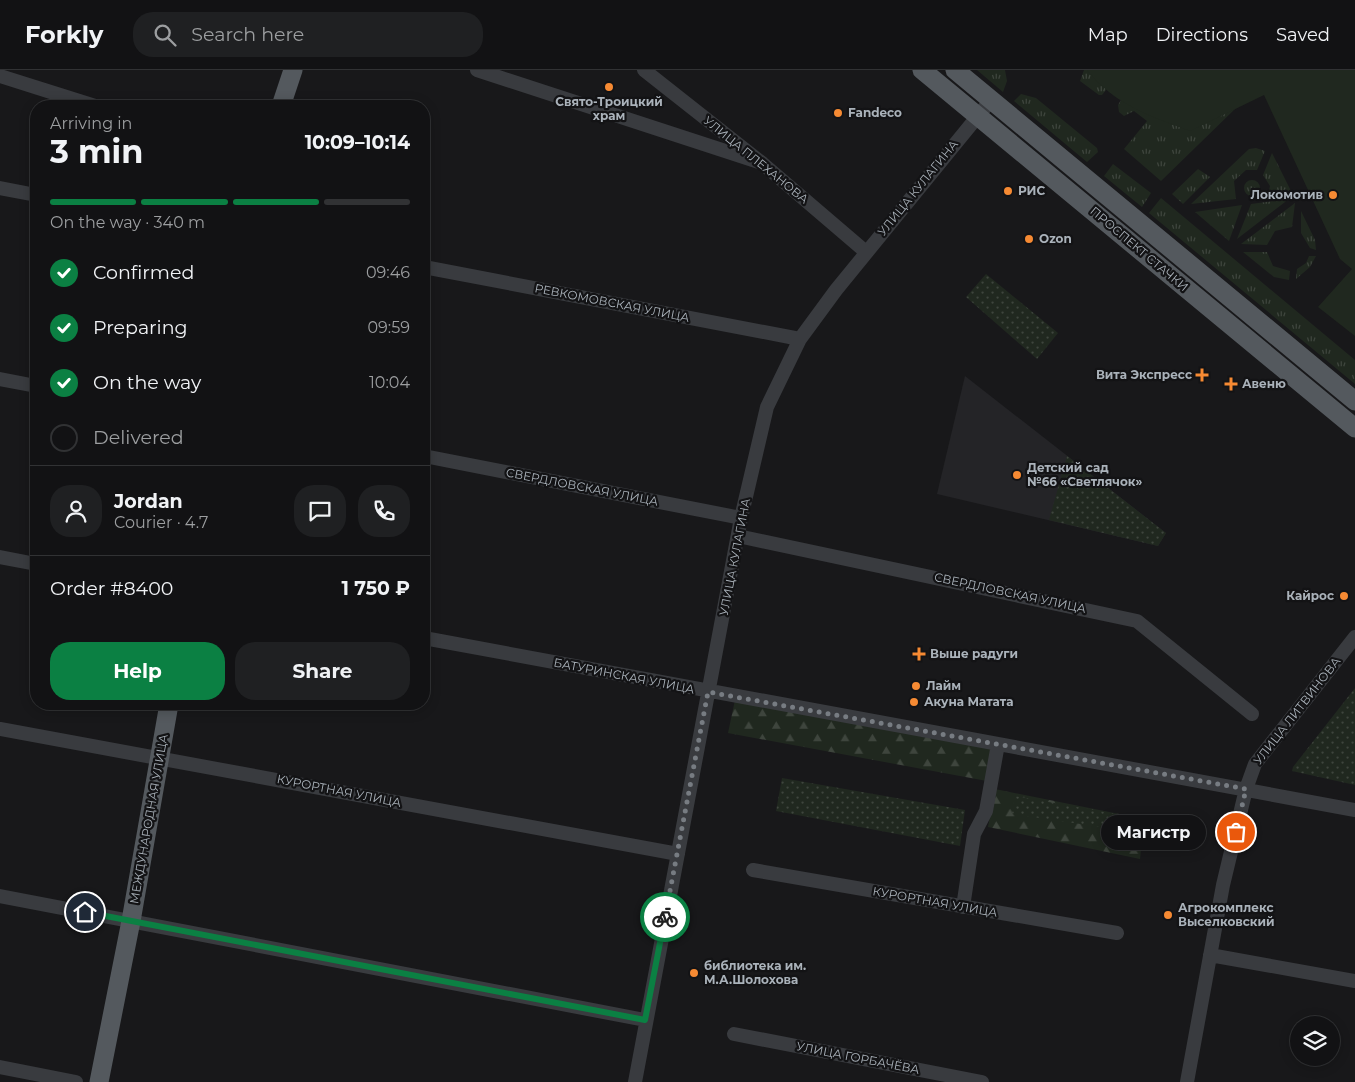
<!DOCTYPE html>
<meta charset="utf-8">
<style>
:root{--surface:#121214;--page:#1f2022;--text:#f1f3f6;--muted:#9c9ea0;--line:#313234;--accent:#0b8043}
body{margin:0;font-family:Montserrat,sans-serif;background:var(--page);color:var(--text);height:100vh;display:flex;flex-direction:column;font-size:19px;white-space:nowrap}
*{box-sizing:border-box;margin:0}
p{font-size:16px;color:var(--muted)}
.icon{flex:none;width:28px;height:28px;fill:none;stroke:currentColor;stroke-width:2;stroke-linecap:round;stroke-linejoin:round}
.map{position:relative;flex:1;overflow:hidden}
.panel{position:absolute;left:30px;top:30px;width:400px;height:610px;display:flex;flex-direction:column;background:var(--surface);border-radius:20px;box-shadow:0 2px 12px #0003,0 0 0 1px var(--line)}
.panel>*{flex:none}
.tools{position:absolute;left:1290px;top:946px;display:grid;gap:10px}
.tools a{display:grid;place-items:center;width:50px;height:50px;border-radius:50%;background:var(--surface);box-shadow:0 2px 12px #0003,0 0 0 1px var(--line);font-size:25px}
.pin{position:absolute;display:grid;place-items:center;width:42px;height:42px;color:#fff;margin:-21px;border:2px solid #fff;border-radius:50%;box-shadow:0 1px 5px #0007}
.courier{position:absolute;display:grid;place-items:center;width:50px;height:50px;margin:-25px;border:4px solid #0b8043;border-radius:50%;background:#fff;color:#222;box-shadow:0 1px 6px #0007}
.bubble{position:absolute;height:35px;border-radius:18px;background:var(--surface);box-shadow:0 2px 12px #0003,0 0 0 1px var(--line);font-size:16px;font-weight:700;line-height:35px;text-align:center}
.summary em{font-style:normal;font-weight:700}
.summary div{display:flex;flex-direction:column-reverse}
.summary{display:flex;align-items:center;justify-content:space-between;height:85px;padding:0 20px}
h1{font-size:32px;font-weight:700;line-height:38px}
.bar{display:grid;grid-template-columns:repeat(4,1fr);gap:8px 5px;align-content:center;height:60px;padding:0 20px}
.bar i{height:6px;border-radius:4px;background:var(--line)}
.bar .current{background:var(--accent)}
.bar p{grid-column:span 4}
.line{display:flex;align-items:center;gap:12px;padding:0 20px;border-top:1px solid var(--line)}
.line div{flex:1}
.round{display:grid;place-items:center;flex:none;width:52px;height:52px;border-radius:20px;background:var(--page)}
ol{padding:0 20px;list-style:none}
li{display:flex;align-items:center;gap:15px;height:55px}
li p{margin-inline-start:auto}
li .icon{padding:5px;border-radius:50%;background:var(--accent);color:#fff;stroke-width:4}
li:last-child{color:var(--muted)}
li i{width:28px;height:28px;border:2px solid var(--line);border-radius:50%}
.primary-button{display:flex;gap:10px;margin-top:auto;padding:10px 20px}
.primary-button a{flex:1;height:58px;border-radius:20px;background:var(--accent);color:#fff;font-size:20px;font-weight:700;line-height:58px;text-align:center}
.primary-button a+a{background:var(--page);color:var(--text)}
header{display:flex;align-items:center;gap:30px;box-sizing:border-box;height:70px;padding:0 25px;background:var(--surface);border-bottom:1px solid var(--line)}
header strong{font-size:24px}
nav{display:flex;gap:28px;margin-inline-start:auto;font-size:18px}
.search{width:350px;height:45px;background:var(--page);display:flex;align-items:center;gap:12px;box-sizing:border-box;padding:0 18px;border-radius:20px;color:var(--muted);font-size:19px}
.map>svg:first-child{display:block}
.built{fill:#242427}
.grass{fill:url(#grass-tufts)}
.forest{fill:url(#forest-firs)}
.park{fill:url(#park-dots)}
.pitch{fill:#20281f}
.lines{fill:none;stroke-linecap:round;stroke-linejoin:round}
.minor{stroke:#393b3f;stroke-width:14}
.major{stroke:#54595e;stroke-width:19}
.done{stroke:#777c82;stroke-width:5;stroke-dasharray:0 9}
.route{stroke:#0b8043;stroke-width:6}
.poi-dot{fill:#f68a33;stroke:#131315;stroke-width:2}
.labels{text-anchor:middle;stroke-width:4.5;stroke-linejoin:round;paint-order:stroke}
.poi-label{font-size:12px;font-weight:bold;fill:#aab2ba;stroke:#131315;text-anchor:start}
.street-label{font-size:12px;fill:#aab2ba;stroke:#131315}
</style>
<header>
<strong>Forkly</strong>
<div class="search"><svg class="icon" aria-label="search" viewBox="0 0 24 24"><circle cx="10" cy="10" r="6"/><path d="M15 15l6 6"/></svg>Search here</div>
<nav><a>Map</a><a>Directions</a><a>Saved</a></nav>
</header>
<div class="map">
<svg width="1355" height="1012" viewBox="0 0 1355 1012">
<defs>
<pattern id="grass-tufts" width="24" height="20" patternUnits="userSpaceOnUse" patternTransform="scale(1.25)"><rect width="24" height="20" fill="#20281f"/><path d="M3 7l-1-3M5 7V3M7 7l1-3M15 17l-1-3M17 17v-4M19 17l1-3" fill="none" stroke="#3e453d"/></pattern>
<pattern id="forest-firs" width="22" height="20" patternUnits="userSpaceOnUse" patternTransform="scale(1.25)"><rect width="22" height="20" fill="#20281f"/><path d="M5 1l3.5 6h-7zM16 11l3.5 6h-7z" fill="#3e453d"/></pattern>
<pattern id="park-dots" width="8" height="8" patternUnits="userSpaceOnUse" patternTransform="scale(1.25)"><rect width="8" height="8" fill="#20281f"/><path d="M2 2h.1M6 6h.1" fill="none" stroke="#3e453d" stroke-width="1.8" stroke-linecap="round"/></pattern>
</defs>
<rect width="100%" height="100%" fill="#18181a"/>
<path class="built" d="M965 306 1166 463 1158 476 937 424Z"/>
<path class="grass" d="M977 0H1005L1007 11 1003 22Z
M1084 0H1109L1106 20 1102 25H1099L1080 11Z
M1021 24 1036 28 1097 78 1098 82 1087 92 1014 31Z
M1121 30 1216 48 1236 38 1161 111 1124 79 1147 51 1134 41 1124 46 1119 42 1118 35Z
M1256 78 1265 81 1257 100H1246L1234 111 1236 129 1191 134 1249 79Z
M1272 83 1292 123 1268 125 1270 116 1263 105Z
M1113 94 1151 123 1142 137 1104 106Z
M1198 99 1210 107 1183 134 1172 124Z
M1244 118a8 8 0 1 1 16 0a8 8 0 1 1-16 0Z
M1161 128 1355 290V314L1149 143Z
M1289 129 1237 169 1251 134Z
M1295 133 1292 157 1275 161 1267 175 1241 174Z
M1242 135 1229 171 1195 142Z
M1301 141 1315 170 1316 180 1310 178 1301 163Z
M1243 182H1267L1273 196 1290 201 1289 210 1274 207Z
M1309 186H1316L1310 197 1296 209 1297 199 1306 193Z"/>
<path class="forest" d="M735 630 994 676 987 711 728 663Z
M995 719 1144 749 1140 789 988 757Z"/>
<path class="park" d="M986 204 1058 263 1037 289 966 227Z
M1067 386 1166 463 1158 476 1049 450Z
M1355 618V715L1292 701 1293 697Z
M782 708 965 740 960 776 776 741Z
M1015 726 1156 751 1155 765 1012 744Z"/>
<path class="pitch" d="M1087 0H1355V266L1318 237 1352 199 1340 189 1264 25 1190 61C1150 46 1115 35 1087 0Z"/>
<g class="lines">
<path class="minor" d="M477 0 762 93
M644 0 762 93 866 182
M0 6 95 36
M0 118 36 125
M424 197 800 269
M0 309 36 316
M424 386 741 448
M738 466 1137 551 1252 644
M0 487 36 494
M424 568 1355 740
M0 659 678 784
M753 800 1117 863
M0 826 645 950
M963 837 974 764 986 741 998 674
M1210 885 1355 911
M734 964 982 1012
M0 997 76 1012
M635 1012 741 448 767 337 800 269 836 220 991 30
M1187 1012 1223 815 1246 719 1255 694 1355 567"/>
<path class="major" d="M922 0 1355 358
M955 0 1355 331
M281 36 293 0
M99 1012 131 851 169 634"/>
</g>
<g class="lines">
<path class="done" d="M665 847 708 622 1246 719 1236 762"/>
<path class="route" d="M85 842 645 950 665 847"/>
</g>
<g class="poi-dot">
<circle cx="609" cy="17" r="5"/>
<circle cx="838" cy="43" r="5"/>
<circle cx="1008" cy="121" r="5"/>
<circle cx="1333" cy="125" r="5"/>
<circle cx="1029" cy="169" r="5"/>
<path d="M1199.5 297.5h5v5h5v5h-5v5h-5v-5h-5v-5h5z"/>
<path d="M1228.5 306.5h5v5h5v5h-5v5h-5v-5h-5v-5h5z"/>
<circle cx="1017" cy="405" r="5"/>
<circle cx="1344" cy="526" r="5"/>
<path d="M916.5 576.5h5v5h5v5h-5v5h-5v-5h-5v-5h5z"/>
<circle cx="916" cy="616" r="5"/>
<circle cx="914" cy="632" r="5"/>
<circle cx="1168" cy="845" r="5"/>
<circle cx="694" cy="903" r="5"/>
</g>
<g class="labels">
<g class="poi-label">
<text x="609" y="36" text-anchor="middle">Свято-Троицкий<tspan x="609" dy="14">храм</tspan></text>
<text x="848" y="47">Fandeco</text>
<text x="1018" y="125">РИС</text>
<text x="1323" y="129" text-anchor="end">Локомотив</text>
<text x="1039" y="173">Ozon</text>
<text x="1192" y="309" text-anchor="end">Вита Экспресс</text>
<text x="1242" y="318">Авеню</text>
<text x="1027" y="402">Детский сад<tspan x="1027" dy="14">№66 «Светлячок»</tspan></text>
<text x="1334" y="530" text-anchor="end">Кайрос</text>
<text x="930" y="588">Выше радуги</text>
<text x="926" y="620">Лайм</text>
<text x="924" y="636">Акуна Матата</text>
<text x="1178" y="842">Агрокомплекс<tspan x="1178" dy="14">Выселковский</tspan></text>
<text x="704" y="900">библиотека им.<tspan x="704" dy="14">М.А.Шолохова</tspan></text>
</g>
<g class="street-label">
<text transform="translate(756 90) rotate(39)" y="4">УЛИЦА ПЛЕХАНОВА</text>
<text transform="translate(918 118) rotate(-51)" y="4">УЛИЦА КУЛАГИНА</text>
<text transform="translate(1139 179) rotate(40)" y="4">ПРОСПЕКТ СТАЧКИ</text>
<text transform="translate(612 233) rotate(11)" y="4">РЕВКОМОВСКАЯ УЛИЦА</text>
<text transform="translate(582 417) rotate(11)" y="4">СВЕРДЛОВСКАЯ УЛИЦА</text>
<text transform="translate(735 487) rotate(-79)" y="4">УЛИЦА КУЛАГИНА</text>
<text transform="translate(1010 523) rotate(12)" y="4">СВЕРДЛОВСКАЯ УЛИЦА</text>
<text transform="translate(624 606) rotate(11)" y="4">БАТУРИНСКАЯ УЛИЦА</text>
<text transform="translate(1297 641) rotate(-52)" y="4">УЛИЦА ЛИТВИНОВА</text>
<text transform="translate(339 721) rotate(11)" y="4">КУРОРТНАЯ УЛИЦА</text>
<text transform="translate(149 749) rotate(-80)" y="4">МЕЖДУНАРОДНАЯ УЛИЦА</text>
<text transform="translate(935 832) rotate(10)" y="4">КУРОРТНАЯ УЛИЦА</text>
<text transform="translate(858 988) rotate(11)" y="4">УЛИЦА ГОРБАЧЁВА</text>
</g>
</g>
</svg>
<div class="tools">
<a><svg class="icon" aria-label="layers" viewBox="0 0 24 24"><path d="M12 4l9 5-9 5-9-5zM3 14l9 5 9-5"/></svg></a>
</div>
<div class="pin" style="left:1236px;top:762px;background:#ea580c"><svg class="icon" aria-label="bag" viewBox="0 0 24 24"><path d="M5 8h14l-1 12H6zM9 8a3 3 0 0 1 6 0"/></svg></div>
<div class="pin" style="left:85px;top:842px;background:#1f2937"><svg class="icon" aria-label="home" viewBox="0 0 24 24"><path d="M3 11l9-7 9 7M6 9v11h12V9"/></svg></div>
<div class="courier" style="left:665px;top:847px"><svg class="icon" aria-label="bike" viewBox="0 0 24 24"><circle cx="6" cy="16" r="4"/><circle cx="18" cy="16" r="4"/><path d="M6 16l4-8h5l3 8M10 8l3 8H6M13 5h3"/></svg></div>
<div class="bubble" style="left:1101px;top:745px;width:105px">Магистр</div>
<section class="panel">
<div class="summary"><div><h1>3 min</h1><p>Arriving in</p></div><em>10:09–10:14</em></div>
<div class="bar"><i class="current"></i><i class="current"></i><i class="current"></i><i></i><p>On the way · 340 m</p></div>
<ol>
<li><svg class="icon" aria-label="check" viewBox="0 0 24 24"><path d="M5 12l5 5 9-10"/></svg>Confirmed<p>09:46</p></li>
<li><svg class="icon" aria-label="check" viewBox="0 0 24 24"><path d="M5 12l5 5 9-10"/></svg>Preparing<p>09:59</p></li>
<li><svg class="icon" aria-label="check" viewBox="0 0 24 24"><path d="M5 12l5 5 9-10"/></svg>On the way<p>10:04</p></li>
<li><i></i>Delivered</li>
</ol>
<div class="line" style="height:90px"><a class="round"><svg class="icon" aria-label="person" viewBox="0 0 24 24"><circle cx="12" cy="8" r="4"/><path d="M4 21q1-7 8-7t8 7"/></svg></a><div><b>Jordan</b><p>Courier · 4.7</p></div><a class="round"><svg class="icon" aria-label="chat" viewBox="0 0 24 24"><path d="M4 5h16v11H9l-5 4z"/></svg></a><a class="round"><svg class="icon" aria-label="phone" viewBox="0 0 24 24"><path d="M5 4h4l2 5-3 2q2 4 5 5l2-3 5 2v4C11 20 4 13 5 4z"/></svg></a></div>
<div class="line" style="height:65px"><div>Order #8400</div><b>1 750 ₽</b></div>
<div class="primary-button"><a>Help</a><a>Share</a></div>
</section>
</div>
